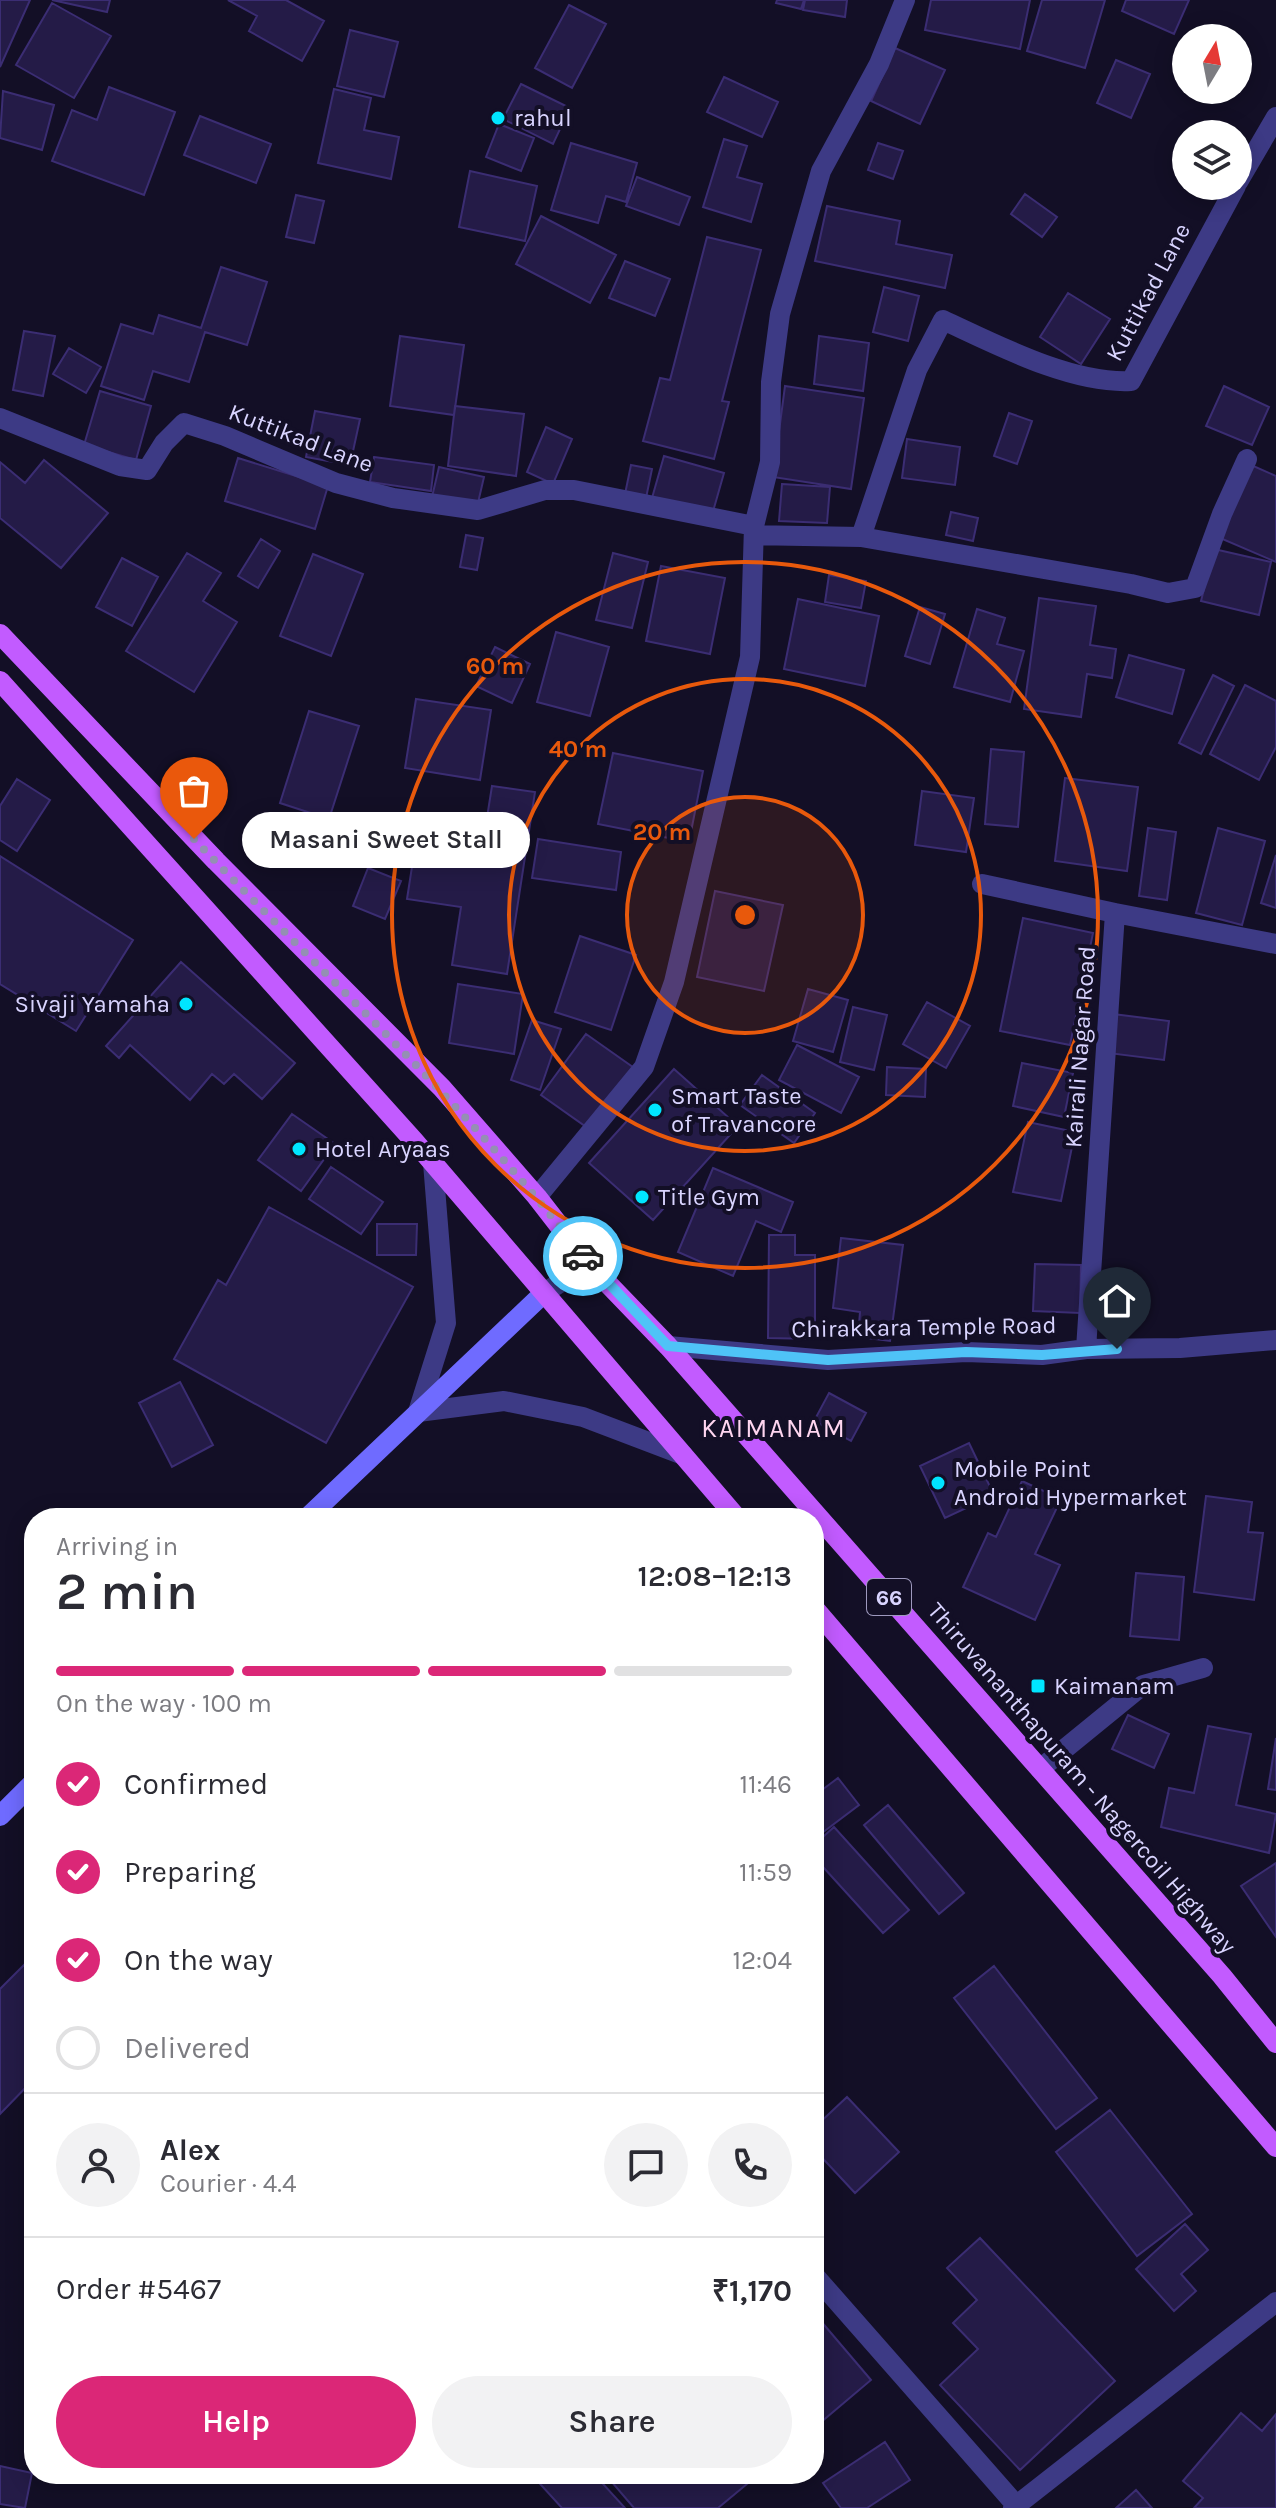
<!DOCTYPE html>
<meta charset="utf-8">
<style>
:root{--surface:#fff;--page:#f2f2f3;--text:#2b2b33;--muted:#7c7c81;--line:#e1e1e2;--accent:#db2777}
body{margin:0;font-family:Karla,sans-serif;background:var(--page);color:var(--text);height:100vh;display:flex;flex-direction:column;font-size:30px;white-space:nowrap}
*{box-sizing:border-box;margin:0}
p{font-size:26px;color:var(--muted)}
.icon{flex:none;width:44px;height:44px;fill:none;stroke:currentColor;stroke-width:2;stroke-linecap:round;stroke-linejoin:round}
.map{position:relative;flex:1;overflow:hidden}
.panel{position:absolute;left:24px;top:1508px;width:800px;height:976px;display:flex;flex-direction:column;background:var(--surface);border-radius:32px;box-shadow:0 4px 20px #0003}
.panel>*{flex:none}
.needle{width:52px;rotate:10deg}
.fabs{position:absolute;left:1172px;top:24px;display:grid;gap:16px}
.fabs a{display:grid;place-items:center;width:80px;height:80px;border-radius:50%;background:var(--surface);box-shadow:0 4px 20px #0003;font-size:40px}
.pin{position:absolute;display:grid;place-items:center;width:68px;height:68px;color:#fff;margin:-82px -34px;border-radius:50% 50% 50% 0;rotate:-45deg;box-shadow:0 0 8px #0007}
.pin .icon{rotate:45deg}
.courier{position:absolute;display:grid;place-items:center;width:80px;height:80px;margin:-40px;border:6px solid #4fc3f7;border-radius:50%;background:#fff;color:#222;box-shadow:0 2px 10px #0007}
.bubble{position:absolute;height:56px;border-radius:28px;background:var(--surface);box-shadow:0 4px 20px #0003;font-size:26px;font-weight:600;line-height:56px;text-align:center}
.headline em{font-style:normal;font-weight:600}
.headline div{display:flex;flex-direction:column-reverse}
.headline{display:flex;align-items:center;justify-content:space-between;height:136px;padding:0 32px}
h1{font-size:52px;font-weight:600;line-height:60px}
.bar{display:grid;grid-template-columns:repeat(4,1fr);gap:12px 8px;align-content:center;height:96px;padding:0 32px}
.bar i{height:10px;border-radius:6px;background:var(--line)}
.bar .on{background:var(--accent)}
.bar p{grid-column:span 4}
.line{display:flex;align-items:center;gap:20px;padding:0 32px;border-top:2px solid var(--line)}
.line div{flex:1}
.round{display:grid;place-items:center;flex:none;width:84px;height:84px;border-radius:42px;background:var(--page)}
ol{padding:0 32px;list-style:none}
li{display:flex;align-items:center;gap:24px;height:88px}
li p{margin-inline-start:auto}
li .icon{padding:8px;border-radius:50%;background:var(--accent);color:#fff;stroke-width:4}
li:last-child{color:var(--muted)}
li i{width:44px;height:44px;border:4px solid var(--line);border-radius:50%}
.cta{display:flex;gap:16px;margin-top:auto;padding:16px 32px}
.cta a{flex:1;height:92px;border-radius:48px;background:var(--accent);color:#fff;font-size:32px;font-weight:600;line-height:92px;text-align:center}
.cta a+a{background:var(--page);color:var(--text)}
.map>svg:first-child{display:block}
.building{fill:#241b47;stroke:#3b2d73;stroke-width:2}
.lines{fill:none;stroke-linecap:round;stroke-linejoin:round}
.service{stroke:#3d3a85;stroke-width:20}
.minor{stroke:#3d3a85;stroke-width:20}
.tertiary{stroke:#3d3a85;stroke-width:20}
.secondary{stroke:#6f6bff;stroke-width:20}
.primary{stroke:#c25bff;stroke-width:20}
.done{stroke:#948fb3;stroke-width:8;stroke-dasharray:0 14.4}
.route{stroke:#4fc3f7;stroke-width:10}
.ring{fill:none;stroke:#e8590c;stroke-width:4}
.poi-dot{fill:#00e5ff;stroke:#130f26;stroke-width:3}
.labels{text-anchor:middle;stroke-width:8;stroke-linejoin:round;paint-order:stroke}
.shield{fill:#130f26;stroke:#9e99be;stroke-width:2}
.shield-label{font-size:22px;font-weight:bold;fill:#d9d4ff}
.poi-label{font-size:24px;fill:#d9d4ff;stroke:#130f26;text-anchor:start}
.street-label{font-size:24px;fill:#d9d4ff;stroke:#130f26}
.neighbourhood-label{font-size:26px;letter-spacing:2px;fill:#ffd6f0;stroke:#130f26}
.centre{fill:#e8590c;stroke:#130f26;stroke-width:4}
.ring-label{font-size:24px;text-anchor:middle;font-weight:bold;fill:#e8590c;stroke:#130f26;stroke-width:8;stroke-linejoin:round;paint-order:stroke}
</style>
<div class="map">
<svg width="1276" height="2508" viewBox="0 0 1276 2508">
<rect width="100%" height="100%" fill="#130f26"/>
<path class="building" d="M0 0H30L0 67Z
M52 0H110L107 12Z
M228 0H286L324 21 302 61 249 31 257 16Z
M777 0H804L801 9 776 3Z
M805 0H847L845 17 803 10Z
M931 0H1030L1020 49 925 30Z
M1042 0H1105L1085 68 1027 51Z
M1126 0H1189L1174 34 1122 11Z
M52 3 111 36 74 98 16 65Z
M569 5 606 24 572 88 535 68Z
M350 30 398 42 384 97 337 86Z
M895 48 945 70 920 124 871 101Z
M1116 60 1150 74 1131 118 1097 103Z
M724 77 778 102 762 137 707 112Z
M521 84 570 108 553 144 503 119Z
M109 87 175 112 144 195 52 161 72 110 97 120Z
M334 89 371 98 364 130 399 137 391 179 318 163Z
M3 91 54 105 42 150 0 138Z
M200 116 271 144 256 183 184 155Z
M499 124 534 138 521 171 486 157Z
M724 139 747 146 737 177 762 184 751 222 703 207Z
M571 143 637 163 626 202 606 196 598 223 551 210Z
M878 143 903 151 893 179 868 170Z
M470 171 537 186 525 241 459 227Z
M637 177 690 197 679 225 626 206Z
M1025 194 1057 217 1042 237 1011 214Z
M296 195 324 201 314 243 286 237Z
M827 206 900 221 896 244 952 255 945 288 815 261Z
M541 216 616 255 590 303 516 264Z
M707 237 761 250 722 401 729 402 714 459 643 441 660 378 670 380Z
M625 261 670 279 655 316 609 298Z
M221 267 267 282 247 345 205 332 189 382 153 371 144 400 101 386 121 324 153 334 159 315 201 328Z
M884 287 919 296 908 341 873 332Z
M1068 293 1110 319 1081 364 1040 337Z
M24 331 55 336 43 396 13 390Z
M400 336 464 345 454 415 390 406Z
M819 336 869 343 863 391 814 384Z
M69 348 101 367 86 393 53 374Z
M785 386 864 398 851 489 773 477Z
M1224 386 1269 407 1252 445 1206 426Z
M100 391 151 406 136 460 84 445Z
M455 406 524 414 516 476 448 466Z
M315 411 360 419 350 465 306 457Z
M1009 413 1032 421 1017 464 994 456Z
M546 427 572 439 553 484 527 472Z
M907 439 960 447 955 485 902 478Z
M664 456 724 473 712 515 652 498Z
M374 457 434 465 431 491 370 482Z
M238 458 328 486 315 529 225 501Z
M44 460 108 513 61 568 0 518V462L25 483Z
M631 465 652 469 646 498 625 494Z
M1251 465 1276 476V562L1220 538Z
M439 467 484 477 477 507 432 497Z
M782 484 830 487 827 523 779 521Z
M951 512 978 518 973 541 946 535Z
M466 535 483 538 477 570 460 567Z
M261 539 280 551 258 588 238 576Z
M1214 549 1271 562 1259 615 1201 601Z
M187 553 221 573 203 601 237 622 194 692 126 651Z
M613 553 648 562 632 628 596 620Z
M313 554 363 574 331 656 280 636Z
M122 558 158 577 132 626 96 607Z
M661 566 725 578 710 654 646 641Z
M829 575 866 581 861 608 825 602Z
M1039 598 1096 606 1090 645 1116 649 1112 678 1087 674 1081 717 1024 709Z
M798 599 879 616 865 686 784 669Z
M920 607 945 614 930 664 905 656Z
M977 609 1005 618 997 644 1024 651 1010 702 954 687Z
M556 632 609 647 590 716 537 702Z
M495 647 530 664 512 703 476 686Z
M1129 655 1184 670 1172 714 1116 697Z
M1213 675 1234 686 1201 754 1179 743Z
M1245 685 1276 701V747L1259 780 1210 754Z
M416 699 491 710 480 780 405 768Z
M309 711 359 726 329 819 280 803Z
M991 749 1024 752 1018 827 985 824Z
M613 753 703 771 689 842 598 824Z
M1065 778 1138 787 1127 871 1055 861Z
M17 779 50 800 17 851 0 840V806Z
M492 786 535 792 507 974 452 965 461 907 407 899 420 815 486 824Z
M922 791 974 798 966 852 915 845Z
M1148 828 1176 832 1167 900 1139 896Z
M1218 828 1265 841 1242 925 1196 913Z
M538 839 621 852 616 890 532 878Z
M1276 855V908L1261 903Z
M0 856 133 940 76 1031 0 984Z
M368 868 401 881 385 919 353 906Z
M715 891 783 905 764 991 697 977Z
M1023 918 1093 933 1070 1045 1000 1031Z
M580 936 636 955 611 1030 555 1012Z
M181 962 295 1063 262 1099 234 1074 224 1084 212 1074 190 1100 130 1045 119 1058 106 1046Z
M458 984 523 994 514 1054 449 1043Z
M808 989 848 1000 833 1052 793 1041Z
M927 1002 970 1026 946 1068 903 1044Z
M853 1007 887 1015 874 1070 840 1062Z
M1113 1014 1169 1021 1164 1060 1108 1053Z
M532 1020 561 1029 540 1090 511 1080Z
M586 1034 637 1070 592 1131 541 1095Z
M797 1045 859 1077 841 1113 779 1080Z
M1022 1063 1073 1073 1064 1117 1013 1106Z
M887 1067 926 1069 925 1097 886 1095Z
M674 1069 738 1126 653 1220 589 1163Z
M762 1075 815 1113 794 1143 740 1105Z
M292 1114 335 1144 301 1191 258 1160Z
M1028 1122 1075 1132 1061 1201 1013 1192Z
M331 1167 383 1202 361 1234 309 1199Z
M713 1168 793 1202 781 1232 756 1221 733 1276 678 1252Z
M269 1207 413 1287 326 1443 174 1359 218 1280 226 1285Z
M377 1224H417L416 1255H377Z
M769 1235H795V1255H815V1339L768 1338Z
M841 1238 903 1245 890 1341 858 1337 860 1312 833 1308Z
M1035 1264 1081 1265 1080 1313 1033 1311Z
M180 1382 213 1445 172 1467 139 1403Z
M829 1393 866 1413 851 1441 814 1421Z
M969 1443 994 1495 945 1518 920 1466Z
M1022 1481 1061 1499 1035 1554 1060 1565 1035 1620 963 1587 988 1533 996 1537Z
M1206 1496 1252 1502 1248 1532 1263 1533 1254 1600 1194 1592Z
M1136 1573 1184 1577 1179 1640 1130 1636Z
M1128 1715 1169 1734 1154 1768 1112 1749Z
M1208 1726 1251 1734 1236 1805 1276 1814 1269 1853 1161 1827 1169 1788 1194 1793Z
M1276 1738V1790L1268 1789Z
M838 1778 859 1805 814 1839V1796Z
M888 1805 964 1893 939 1914 864 1825Z
M834 1827 909 1910 883 1933 814 1857V1845Z
M1276 1863V1937L1241 1886Z
M24 1965 34 1974V2079L0 2114V1989Z
M994 1966 1097 2098 1056 2129 954 1998Z
M847 2097 899 2152 855 2193 814 2149V2128Z
M1110 2110 1192 2214 1137 2256 1056 2152Z
M1185 2224 1208 2250 1181 2274 1196 2291 1174 2311 1136 2269Z
M980 2238 1115 2381 1020 2470 940 2385 978 2349 953 2323 977 2300 947 2268Z
M814 2313 871 2380 814 2428Z
M1241 2413 1262 2431 1276 2414V2508H1194L1203 2498 1183 2481Z
M885 2442 910 2480 867 2508H841L823 2483Z
M0 2466 32 2473 25 2508 0 2504Z
M531 2474H594L625 2508H562Z
M605 2474H759L718 2508H634Z
M1136 2490 1152 2508H1116Z"/>
<g class="lines">
<path class="service" d="M814 2275 1016 2505
M1013 2508 1276 2302"/>
<path class="minor" d="M1238 182 1276 117
M0 418 120 466 147 470 164 443 184 423 225 436 336 483 393 498 478 510 545 490H574L754 526
M754 535 861 537 917 370 943 320C997 345 1071 384 1131 381L1236 186
M861 537 1131 584 1168 593 1195 588 1222 514 1247 459
M982 884 1115 913
M537 1197 644 1067 674 982 750 657 754 526 770 462 771 382 780 314 821 171 879 64 905 0
M668 1346 828 1360 966 1352 1042 1355 1086 1349 1180 1348 1276 1340
M1086 1349 1115 913 1276 944
M1040 1769 1143 1685 1203 1668"/>
<path class="tertiary" d="M433 1163 446 1323 418 1412 504 1401 583 1417 683 1455
M544 1293 589 1264"/>
<path class="secondary" d="M307 1518 544 1293
M0 1816 34 1782"/>
<path class="primary" d="M0 634 216 861 442 1088 537 1197 589 1264 668 1346 1222 1976 1276 2043
M0 681 415 1142 737 1518
M814 1608 1276 2147"/>
</g>
<g class="lines">
<path class="done" d="M194 839C325 977 466 1104 583 1256"/>
<path class="route" d="M583 1256 668 1346 828 1360 966 1352 1042 1355 1117 1349"/>
</g>
<circle cx="745" cy="915" r="118" fill="#e8590c" fill-opacity=".12"/>
<g class="ring">
<circle cx="745" cy="915" r="118"/>
<circle cx="745" cy="915" r="236"/>
<circle cx="745" cy="915" r="353"/>
</g>
<g class="poi-dot">
<circle cx="498" cy="118" r="8"/>
<circle cx="186" cy="1004" r="8"/>
<circle cx="655" cy="1110" r="8"/>
<circle cx="299" cy="1149" r="8"/>
<circle cx="642" cy="1197" r="8"/>
<circle cx="938" cy="1483" r="8"/>
<rect x="1030" y="1678" width="16" height="16" rx="4"/>
</g>
<g class="labels">
<rect class="shield" x="867" y="1579" width="44" height="36" rx="6"/>
<g class="shield-label">
<text x="889" y="1605">66</text>
</g>
<g class="poi-label">
<text x="514" y="126">rahul</text>
<text x="170" y="1012" text-anchor="end">Sivaji Yamaha</text>
<text x="671" y="1104">Smart Taste<tspan x="671" dy="28">of Travancore</tspan></text>
<text x="315" y="1157">Hotel Aryaas</text>
<text x="658" y="1205">Title Gym</text>
<text x="954" y="1477">Mobile Point<tspan x="954" dy="28">Android Hypermarket</tspan></text>
<text x="1054" y="1694">Kaimanam</text>
</g>
<g class="street-label">
<text transform="translate(1148 292) rotate(-62)" y="8">Kuttikad Lane</text>
<text transform="translate(301 438) rotate(21)" y="8">Kuttikad Lane</text>
<text transform="translate(1080 1047) rotate(-86)" y="8">Kairali Nagar Road</text>
<text transform="translate(924 1327) rotate(-1)" y="8">Chirakkara Temple Road</text>
<text transform="translate(1082 1778) rotate(49)" y="8">Thiruvananthapuram - Nagercoil Highway</text>
</g>
<g class="neighbourhood-label">
<text x="774" y="1437">KAIMANAM</text>
</g>
</g>
<circle cx="745" cy="915" r="12" class="centre"/>
<g class="ring-label">
<text x="495" y="674">60 m</text>
<text x="578" y="757">40 m</text>
<text x="662" y="840">20 m</text>
</g>
</svg>
<div class="fabs">
<a><svg class="needle" viewBox="-14 -14 28 28"><path d="M0-13l5 13h-10z" fill="#e53935"/><path d="M0 13l5-13h-10z" fill="#7c7c81"/></svg></a>
<a><svg class="icon" aria-label="layers" viewBox="0 0 24 24"><path d="M12 4l9 5-9 5-9-5zM3 14l9 5 9-5"/></svg></a>
</div>
<div class="pin" style="left:194px;top:839px;background:#ea580c"><svg class="icon" aria-label="bag" viewBox="0 0 24 24"><path d="M5 8h14l-1 12H6zM9 8a3 3 0 0 1 6 0"/></svg></div>
<div class="pin" style="left:1117px;top:1349px;background:#1f2937"><svg class="icon" aria-label="home" viewBox="0 0 24 24"><path d="M3 11l9-7 9 7M6 9v11h12V9"/></svg></div>
<div class="courier" style="left:583px;top:1256px"><svg class="icon" aria-label="car" viewBox="0 0 24 24"><path d="M5 17H2v-5l4-1 3-4h7l3 4 3 1v5h-3M9 17h6M6 11h13"/><circle cx="7" cy="17" r="2"/><circle cx="17" cy="17" r="2"/></svg></div>
<div class="bubble" style="left:242px;top:812px;width:288px">Masani Sweet Stall</div>
<section class="panel">
<div class="headline"><div><h1>2 min</h1><p>Arriving in</p></div><em>12:08–12:13</em></div>
<div class="bar"><i class="on"></i><i class="on"></i><i class="on"></i><i></i><p>On the way · 100 m</p></div>
<ol>
<li><svg class="icon" aria-label="check" viewBox="0 0 24 24"><path d="M5 12l5 5 9-10"/></svg>Confirmed<p>11:46</p></li>
<li><svg class="icon" aria-label="check" viewBox="0 0 24 24"><path d="M5 12l5 5 9-10"/></svg>Preparing<p>11:59</p></li>
<li><svg class="icon" aria-label="check" viewBox="0 0 24 24"><path d="M5 12l5 5 9-10"/></svg>On the way<p>12:04</p></li>
<li><i></i>Delivered</li>
</ol>
<div class="line" style="height:144px"><a class="round"><svg class="icon" aria-label="person" viewBox="0 0 24 24"><circle cx="12" cy="8" r="4"/><path d="M4 21q1-7 8-7t8 7"/></svg></a><div><b>Alex</b><p>Courier · 4.4</p></div><a class="round"><svg class="icon" aria-label="chat" viewBox="0 0 24 24"><path d="M4 5h16v11H9l-5 4z"/></svg></a><a class="round"><svg class="icon" aria-label="phone" viewBox="0 0 24 24"><path d="M5 4h4l2 5-3 2q2 4 5 5l2-3 5 2v4C11 20 4 13 5 4z"/></svg></a></div>
<div class="line" style="height:104px"><div>Order #5467</div><b>₹1,170</b></div>
<div class="cta"><a>Help</a><a>Share</a></div>
</section>
</div>
